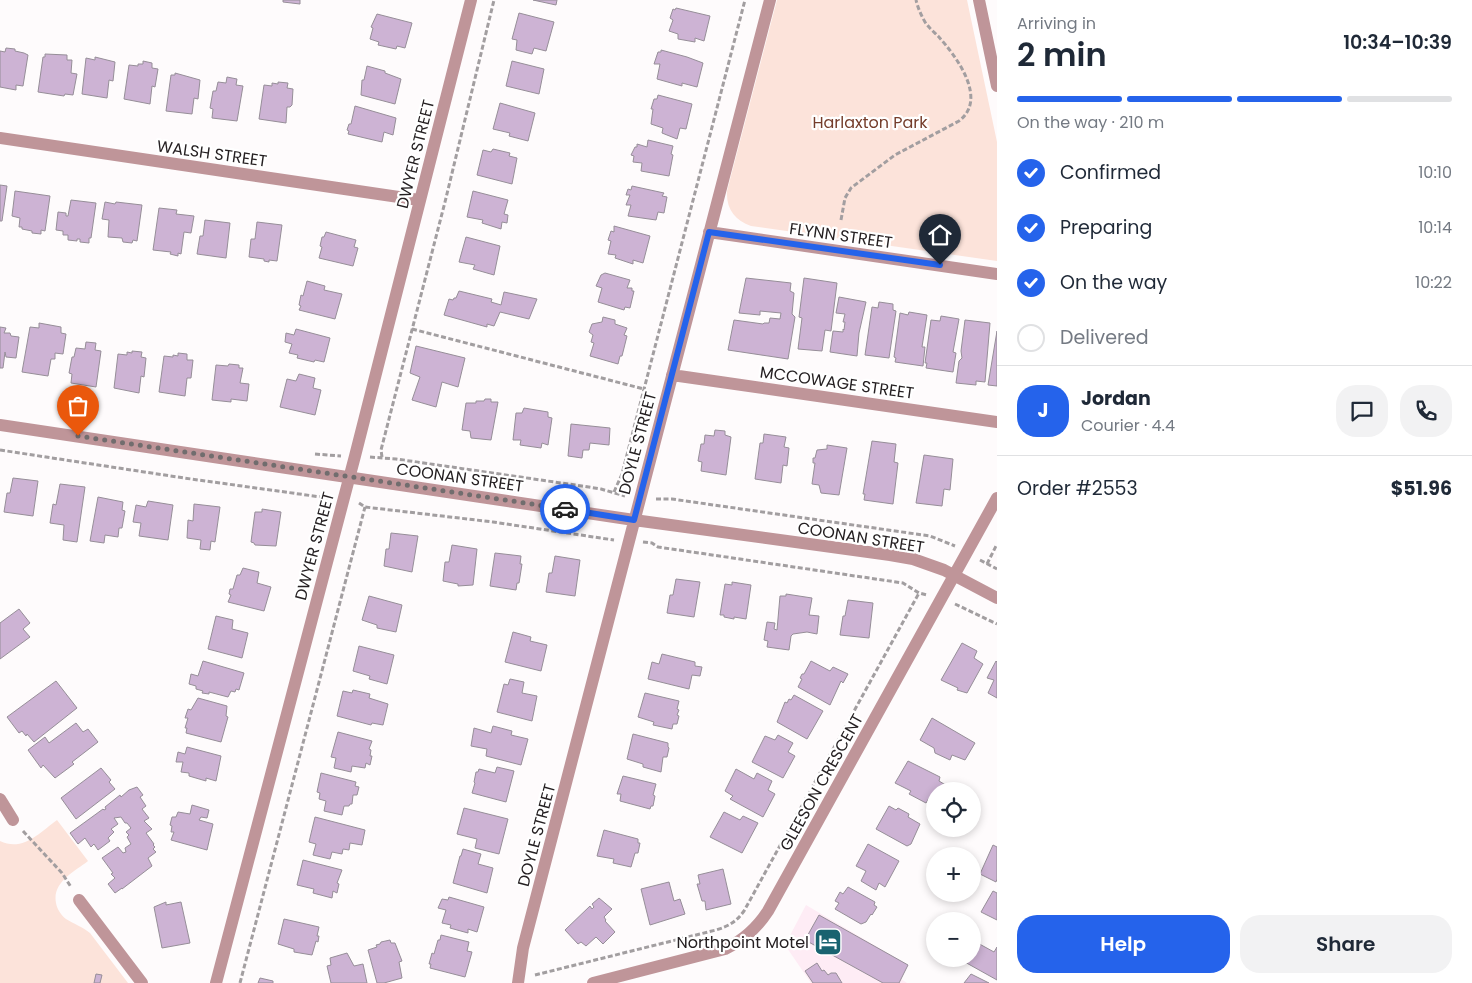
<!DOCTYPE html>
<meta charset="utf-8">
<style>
:root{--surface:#fff;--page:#f2f2f3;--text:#1f2937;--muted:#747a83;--line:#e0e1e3;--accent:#2563eb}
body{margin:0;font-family:Poppins,sans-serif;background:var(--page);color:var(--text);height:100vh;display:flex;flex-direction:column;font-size:19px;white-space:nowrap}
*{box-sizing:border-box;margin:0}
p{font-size:16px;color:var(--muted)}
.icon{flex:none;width:28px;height:28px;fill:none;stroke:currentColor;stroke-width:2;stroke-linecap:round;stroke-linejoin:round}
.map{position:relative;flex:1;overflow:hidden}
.sheet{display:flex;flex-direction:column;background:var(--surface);width:475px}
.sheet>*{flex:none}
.controls{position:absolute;left:926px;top:782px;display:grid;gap:10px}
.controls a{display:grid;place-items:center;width:55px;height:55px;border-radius:50%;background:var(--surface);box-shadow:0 2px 8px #0003;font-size:25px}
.pin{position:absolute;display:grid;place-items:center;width:42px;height:42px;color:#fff;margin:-51px -21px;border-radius:50% 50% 50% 0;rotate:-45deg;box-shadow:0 0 5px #0007}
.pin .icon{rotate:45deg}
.courier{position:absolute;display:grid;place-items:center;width:50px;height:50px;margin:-25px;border:4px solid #2563eb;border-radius:50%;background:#fff;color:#222;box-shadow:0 1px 6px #0007}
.summary em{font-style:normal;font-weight:600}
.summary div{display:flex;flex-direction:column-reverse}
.summary{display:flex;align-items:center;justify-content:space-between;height:85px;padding:0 20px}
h1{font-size:32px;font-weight:600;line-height:38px}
.bar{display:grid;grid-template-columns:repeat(4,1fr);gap:8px 5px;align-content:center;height:60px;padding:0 20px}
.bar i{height:6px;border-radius:4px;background:var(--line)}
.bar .on{background:var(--accent)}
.bar p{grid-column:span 4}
.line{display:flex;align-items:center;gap:12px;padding:0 20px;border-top:1px solid var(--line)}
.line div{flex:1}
.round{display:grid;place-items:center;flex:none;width:52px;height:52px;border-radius:20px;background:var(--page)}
ol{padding:0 20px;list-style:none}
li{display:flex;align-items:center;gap:15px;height:55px}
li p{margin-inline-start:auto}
li .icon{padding:5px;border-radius:50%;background:var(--accent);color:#fff;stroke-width:4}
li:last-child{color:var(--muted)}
li i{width:28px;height:28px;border:2px solid var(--line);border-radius:50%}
.cta{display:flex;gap:10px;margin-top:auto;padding:10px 20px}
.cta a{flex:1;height:58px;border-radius:20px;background:var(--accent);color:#fff;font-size:20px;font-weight:600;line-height:58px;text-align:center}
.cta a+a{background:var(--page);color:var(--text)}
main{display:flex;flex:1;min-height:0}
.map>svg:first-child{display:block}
.built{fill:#feecf5}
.green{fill:#fce3da}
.building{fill:#cdb3d4;stroke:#968e98}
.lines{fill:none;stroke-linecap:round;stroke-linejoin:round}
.path{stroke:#a29ea0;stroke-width:3;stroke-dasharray:5 2.5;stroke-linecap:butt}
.street{stroke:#bf9599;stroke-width:12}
.done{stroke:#716d6e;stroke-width:5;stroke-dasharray:0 9}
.route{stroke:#2563eb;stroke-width:6}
.labels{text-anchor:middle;stroke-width:4.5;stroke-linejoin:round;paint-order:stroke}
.park-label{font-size:16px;fill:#753d2b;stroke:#fff}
.street-label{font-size:16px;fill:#252022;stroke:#fff}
.poi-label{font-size:16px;fill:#252022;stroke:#fff;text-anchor:end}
</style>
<main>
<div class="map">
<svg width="997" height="983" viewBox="0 0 997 983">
<rect width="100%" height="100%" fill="#fefbfc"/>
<path class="built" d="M806 905 908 965 901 979 907 983H811L785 945Z"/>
<path class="green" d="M777 0H967L997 142V261L751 226C735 220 726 209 727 191Z
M57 820 88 861C74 872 52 882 56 903 57 909 61 915 66 919 74 924 83 927 90 933L128 983H0V841C23 852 39 833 57 820Z"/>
<path class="building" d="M283 0H300V4L283 2Z
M533 0H557L556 5Z
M676 8 710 16 704 41 695 38V42L678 39V34L669 31 673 20 670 18 673 9 675 10Z
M519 13 554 22 546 51 534 48 532 54 516 50 517 40 512 39Z
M377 14 412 23 405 48 397 46 396 49 378 45 379 42 370 39 373 28 371 27Z
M6 48 15 49V51L24 53 28 55 23 86 16 85V90L0 87V51L5 52Z
M661 50 687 57 703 63 697 87 682 83V86L657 79 660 64H654L658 52H661Z
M45 54 67 55V60H72L71 73 77 74 73 95 65 94 64 96 38 92 43 57H45Z
M95 57 115 62 113 81 109 80 107 98 82 94 86 58 95 60Z
M143 61 152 63V68L158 69 155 87 152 86 150 104 124 99 129 65 138 66V64H143Z
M512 61 544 69 539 94 506 86Z
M367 66 385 71V73L401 79 395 104 361 95 362 80H364Z
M175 73 200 80 198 99 194 98 192 114 166 111 171 75H175Z
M227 77 237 79 236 85 243 86 237 121 212 118 213 109 210 108 213 91H216L218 82 226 83Z
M278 82 288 83 287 88 293 89 292 105 290 107H287L286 123 259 119 264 85 272 86V83L278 84Z
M658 95 692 104 686 129 680 128 677 139 662 133 663 128 651 124 653 109H651L654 99H657Z
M500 103 535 113 528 141 509 136 510 133 493 129Z
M355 106 396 118 393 135 384 132 382 142 348 134 349 131 347 130 349 124H351Z
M648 140 673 146 671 154 673 155 669 176 641 171 642 163 633 162 634 156 631 155 635 147H637V144L647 147Z
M493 149 510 153 509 156 517 158 512 184 477 175 483 150 491 152Z
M0 185 7 186 2 221H0Z
M632 186 664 193 662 196 667 197 664 213 658 212 656 220 628 216 631 205H626L630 195H626L628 189 631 190Z
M15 191 50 196 45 231 41 230V234L32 233V231L22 229V227H19L20 218 12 216Z
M473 191 508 200 504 214 508 215 507 223 502 222 501 229 482 223 483 220 467 217Z
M71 200 96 203 91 238H89V243L80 242V239H77V241L68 240V235H63V231L56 230 58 212 66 213V216H68Z
M105 202 115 204 116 202 142 205 137 241 133 240 132 243 123 242 122 238 108 237 109 220 102 219Z
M159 208 177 210 176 214 194 216 191 233 184 232 181 254 178 253V256L170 254 171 252 153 250Z
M205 220 230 223 226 258 197 254 200 236H203Z
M257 222 282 225 277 261 269 260V262L264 261V259L249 257 251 239H255Z
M614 226 650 236 643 263 633 260V264L615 258 616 255 608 254 611 241 608 240 611 231 614 232Z
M326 232 356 240 354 247 358 248 353 266 319 258 322 247 320 246 322 237H324Z
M466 237 500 246 494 275 473 269 475 265 459 262Z
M605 273 630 280 627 288H632V291H634L630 308 625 307 624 310 598 302 602 288 596 286 601 275Z
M746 278 791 283 790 291 794 293 792 314 795 317 788 359 728 350 734 320 763 324 764 323H769L770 318 780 319 781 313 760 311V315L739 313Z
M804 278 837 283 831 331 825 330 822 351 798 349 802 318 799 317Z
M307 281 325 286 324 290 342 294 335 319 299 310 301 306 299 305 301 295 303 296Z
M459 291 492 299 491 302 501 305 504 292 537 299 529 319 500 312 494 326 487 324V327L444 315 449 299 453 300 454 298H456Z
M839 297 866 302 859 333 857 356 830 352 833 331 843 332V329L844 330 845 322H843L845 314 836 313Z
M879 302 893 304V310L896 311 889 358 865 355 872 307 878 308Z
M909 312 927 315 922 347H925L923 366 895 362 896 358 894 357 900 313 908 315Z
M941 316 959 319 953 352 956 353 953 372 926 368 927 363H925L931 320 940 321Z
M603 317 615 320V324L627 328 624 335 627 336 622 356H620L618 364 590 356 594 343 591 342 593 335 589 332 592 324 602 322Z
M965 320 990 323 985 382 976 381V385L956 383 959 361 962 358 961 351Z
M39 323 61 327V333L66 334 63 354 55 353V359H51L48 376 22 372 30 327 39 328Z
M0 327 6 328 4 333H10L11 336 19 337 16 358 6 357 5 352 3 368H0Z
M296 329 330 338 324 362 315 360 314 362 297 358 298 355 289 353 292 344 285 342 286 333 294 335Z
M997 331V386L988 385Z
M86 342 96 343 95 350 101 351 96 387 71 383 72 374 69 373 72 357H74L76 348 85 349Z
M416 346 465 358 458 387 442 382 436 407 412 400 420 377 410 373Z
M132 351 142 352 141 357 146 358 144 377 141 376 139 393 114 388 118 354 127 355V352L132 353Z
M178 353 187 354V360H193L191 378H187L185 396 159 392 164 356 173 357V355L178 356Z
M229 364 239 365V368H243L240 383 249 384 247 401 231 399V402L212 400 216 365 228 366Z
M299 374 315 378 313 388 321 390 315 415 280 407 287 379 296 381Z
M485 399H491V402H498L491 440 471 438 470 431 462 430 466 403H476V401H484Z
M524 408 548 412V417L552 418 548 445 542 443 541 448 520 445 521 440H513L516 413H522Z
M571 424 610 428 609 445 590 443 589 450H583L582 458 568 456Z
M715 430 725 431V435L731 437 726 475 701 471 702 462 698 461 701 444H704L705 435 714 436Z
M764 434 786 437 784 447 789 448 787 466 783 465 781 483 755 479 760 443H763Z
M872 441 896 444 894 462 898 463 893 504 864 500 865 494H863Z
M827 445 847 448 839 495 821 493 819 485 812 484 815 463H813V458H815L817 450 827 449Z
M924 455 953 459 950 490 944 489 942 506 916 503Z
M13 478 38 481 33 516 4 512 7 493H10Z
M60 484 85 487 77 542 63 540 64 525 50 523 53 504 56 505Z
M98 497 123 502 122 510 125 511 122 528H119L118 537 105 535 104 543 90 541Z
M148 501 173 505 168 540 139 536 141 523 133 522 136 505 146 507Z
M194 504 220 507 215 542 211 541 210 550 200 549 201 540 187 538 188 520 193 521Z
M262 509 281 512 276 546 255 545 254 543 251 542 255 512H262Z
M391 533 418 536 412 572 384 566 386 549H389Z
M452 545 477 549 473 585 458 586V584L443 581 445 562H449Z
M495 553 521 556 520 564H522L519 583H517L516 590 490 586Z
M555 556 580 560 575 596 546 592 549 573H552Z
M243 568 259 572 257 583 271 587 264 611 228 602 231 595 229 594 230 589H233L237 575H240Z
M676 579 700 582 694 617 667 613 670 595H673Z
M732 582 751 585 746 619 734 617V619L724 617V615H720L725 584 732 585Z
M786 594 812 598 809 615 819 616 817 634 807 632 793 634 791 636 789 650 767 647 768 641 764 640 767 622 775 623 774 629 777 630 780 596H786Z
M369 596 402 605 396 632 377 628V625L362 620Z
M848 600 873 603 869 638 840 635 843 616H845Z
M19 609 30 623 23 629 30 637 0 659V623Z
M216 616 233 620 232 629 248 633 242 658 208 649Z
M513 632 531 637 530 641 547 645 541 671 505 662Z
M962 643 977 651 974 658 983 664 967 693 957 690 958 688 941 680Z
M359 646 394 655 387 684 369 679 370 676 353 671Z
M662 654 695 662V666L702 667 700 676 692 675 689 689 648 679 652 662 659 664Z
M203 661 244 673 239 690 236 689 235 692 231 691 228 697 209 692V694L202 693 203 691 196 689V686L189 684 191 674 198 676Z
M811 661 830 671 833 667 848 674 843 683 841 681 830 705 798 687 802 679 800 678 802 674H804Z
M996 661 997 662V698L988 693 994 680 987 678Z
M510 679 524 682 522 693 537 696 532 721 497 712 504 684 508 685Z
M56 681 77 708 34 742 27 734 26 736 22 731 19 733 7 717Z
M353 690 370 694 369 698 388 704 383 725 372 723 371 725 337 716 343 691 352 693Z
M645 693 679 701 677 709 679 710 677 715 679 716 677 724H673L672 729 653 725 654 722 638 717Z
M794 695 823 711 807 739 777 722 785 702 787 703 789 699 791 700Z
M198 698 227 706 226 716 228 717 221 742 186 733 187 728H185L188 718H185L188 709 191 710Z
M932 718 975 743 965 760 952 755 950 760 935 753 934 748 920 740Z
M76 723 83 732 88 729 98 742 72 762 74 764 55 778 43 765 41 768 28 750 45 737 49 743Z
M493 726 512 731 511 735 528 739 521 765 486 756 487 749 471 746 474 728 491 733Z
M338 732 372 741 369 749 371 750 370 756H372L370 765 366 763 365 768 352 766 351 772 334 768 336 758 331 757Z
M633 734 668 743V747L669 748 667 757H663L661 772 643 767V764L627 759Z
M778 735 793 743 788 752 795 756 783 778 752 762 765 736 775 740Z
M187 747 221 756 216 781 206 778V781L189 776V773L181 772 183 762H176L178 752 185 754Z
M908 761 940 777 939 781 949 787 946 791H935L931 799 929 798 926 803 909 794 911 791 895 783Z
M497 767 514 771 506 802 472 793 475 783 474 782 476 772H478L479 769 495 773Z
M101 768 111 780 109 782 115 789 76 819 61 798Z
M736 769 754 779 757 773 772 781 768 790 775 794 763 817 730 799 733 796 725 791Z
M321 773 356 782 355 786 359 787 357 795H353L352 804H350L349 806H344L342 815 324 811 326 801 319 799 320 793 317 792Z
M623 776 656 784 653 795 655 796 653 806H651L650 809 620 801 621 794H617Z
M137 787 143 795 140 797 146 806 142 809 149 818 144 821 152 829 146 833 154 844 153 845 155 847 153 849 156 852 148 858 152 866 122 889V888L115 893 108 884 115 878 111 874 113 873 102 858 118 847 123 853 126 852 125 848 131 844 127 837 129 835 126 832 131 828 127 823H125L121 817 114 818 118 824 111 829 114 832 108 838 110 841 98 850 94 844 91 847 85 838 78 844 70 833 103 809 104 810 106 809 105 807 120 795 121 797 129 790Z
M192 805 209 810 207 818 201 817 199 820 213 824 207 850 171 840 174 832H171L172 826 170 825 172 817H176L178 812 190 814Z
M889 806 896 810 898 808 909 814 908 817 920 824 911 844 907 846 876 829Z
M464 808 508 819 499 854 475 848 477 839 457 834Z
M724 812 740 820 743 816 758 823 742 853 710 837Z
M315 817 365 830 362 845 350 843 349 850 343 849 342 854 332 852 330 859 313 855 316 844 309 842Z
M604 830 638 839V843H640L638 853H635L631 867 613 863 614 859 597 856Z
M868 844 899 861 885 887 879 883 876 890 861 881 866 871 856 866Z
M993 845 997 847V879L996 882 980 874Z
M463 849 481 854 478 864 493 868 487 893 453 883 460 856H461Z
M303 860 342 870 337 883 339 884 337 893 333 891 332 898 313 893 314 889 297 885Z
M723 869 731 904 706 910 705 901H702L697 884H700L698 875Z
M669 882 674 901 680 899 685 914 650 925 641 889Z
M848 887 875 902 874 905 877 907 872 915 871 914 866 922 861 924 835 909 839 903 835 901 840 892 843 894Z
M993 891 997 893V920L981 912Z
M449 897 484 907 477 932 468 929V933L450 928 451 925 442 923 446 910 438 908 442 899 448 900Z
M599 898 612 909 604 917 606 920 605 921 615 932 603 944 596 937 586 946 581 942 578 944 565 930 590 906 592 909 594 907 592 904Z
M166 902V905L181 902 190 943 162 948 154 907Z
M819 915 908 965 899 983H883L805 940Z
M284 919 319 927 317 936H319L318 942 316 941 312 955 294 952V949L278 944Z
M441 935 469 942 467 951 472 952 465 977 430 968 431 964H429L432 953 434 954 438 940H440Z
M390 940 391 943H395L402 961 399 962 402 978 384 983H377L368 950 377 947 376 945 380 944 381 942Z
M974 941 994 952 997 947V980L963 961 964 959H972V944Z
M347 953 354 966 363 964 367 983H331L327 966 331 965 330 958Z
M817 963 822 971 824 970 828 975 831 973H836L842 983H813L805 971Z
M96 974 102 975 100 983H94Z
M971 974 989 983H964Z
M260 978 273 981V983H258Z"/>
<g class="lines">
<path class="path" d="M841 220 845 198 851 188 895 155 959 121C988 99 957 57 938 36 934 32 929 28 925 22 921 15 918 8 916 0
M412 329 644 389
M0 450 184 478 328 498
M315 454 341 456
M370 457 396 459 582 486 601 489 625 496
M382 457 381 450 445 202 494 0
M614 492 622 474 745 0
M656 499H672L930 536 955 546
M359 503 365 507 493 522 614 540
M643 542 652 543 658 547 903 583 919 593 927 595
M980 560 997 569
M987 564 997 544
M955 604 997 624
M23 831 62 873 71 887
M535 975 716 930C729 926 736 922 744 911L919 593
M240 983 365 507"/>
<path class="street" d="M979 0 997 86
M0 138 419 200
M709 232 997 274
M672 375 997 422
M0 425 634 520 890 555 913 559 944 570 997 598
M0 799 13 820
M79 900 142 983
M216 983 355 456 471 0
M518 983 523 948 770 0
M593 983 725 949C744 940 757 928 768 911L997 498"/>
</g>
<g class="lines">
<path class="done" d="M78 436 565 509"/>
<path class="route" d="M565 509 634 520 709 232 940 265"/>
</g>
<defs>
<g id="hotel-square" transform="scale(1.4375)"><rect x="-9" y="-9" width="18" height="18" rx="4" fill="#196370" stroke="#fff"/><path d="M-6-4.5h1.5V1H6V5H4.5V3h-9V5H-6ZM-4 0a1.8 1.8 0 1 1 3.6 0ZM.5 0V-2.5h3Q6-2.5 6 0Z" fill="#fff"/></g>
</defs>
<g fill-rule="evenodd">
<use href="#hotel-square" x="828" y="942"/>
</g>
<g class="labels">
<g class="park-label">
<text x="870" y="128">Harlaxton Park</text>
</g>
<g class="street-label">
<text transform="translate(212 153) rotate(8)" y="6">WALSH STREET</text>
<text transform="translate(415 154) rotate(-76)" y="6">DWYER STREET</text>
<text transform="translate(841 235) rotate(8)" y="6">FLYNN STREET</text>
<text transform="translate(837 382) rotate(8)" y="6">MCCOWAGE STREET</text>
<text transform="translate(637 443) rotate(-75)" y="6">DOYLE STREET</text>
<text transform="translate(460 477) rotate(8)" y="6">COONAN STREET</text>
<text transform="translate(861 537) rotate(9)" y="6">COONAN STREET</text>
<text transform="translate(314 546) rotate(-75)" y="6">DWYER STREET</text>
<text transform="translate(821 782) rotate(-61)" y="6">GLEESON CRESCENT</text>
<text transform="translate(536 835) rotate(-75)" y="6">DOYLE STREET</text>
</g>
<g class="poi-label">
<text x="809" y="948">Northpoint Motel</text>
</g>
</g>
</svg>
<div class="controls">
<a><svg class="icon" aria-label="locate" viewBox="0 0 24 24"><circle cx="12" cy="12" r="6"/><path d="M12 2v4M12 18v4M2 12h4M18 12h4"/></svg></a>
<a>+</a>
<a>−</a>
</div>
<div class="pin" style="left:78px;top:436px;background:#ea580c"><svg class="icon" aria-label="bag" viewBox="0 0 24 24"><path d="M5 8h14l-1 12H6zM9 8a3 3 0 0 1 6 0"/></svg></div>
<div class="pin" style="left:940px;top:265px;background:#1f2937"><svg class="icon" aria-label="home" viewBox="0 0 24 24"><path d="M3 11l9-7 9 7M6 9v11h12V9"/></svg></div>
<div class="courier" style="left:565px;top:509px"><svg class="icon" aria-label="car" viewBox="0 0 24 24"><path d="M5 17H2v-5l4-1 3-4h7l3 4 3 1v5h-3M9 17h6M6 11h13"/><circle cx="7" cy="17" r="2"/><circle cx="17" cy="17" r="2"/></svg></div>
</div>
<section class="sheet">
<div class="summary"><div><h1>2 min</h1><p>Arriving in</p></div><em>10:34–10:39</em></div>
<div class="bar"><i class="on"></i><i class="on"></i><i class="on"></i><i></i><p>On the way · 210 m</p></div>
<ol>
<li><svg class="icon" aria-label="check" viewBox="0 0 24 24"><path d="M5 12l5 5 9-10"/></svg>Confirmed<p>10:10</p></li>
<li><svg class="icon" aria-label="check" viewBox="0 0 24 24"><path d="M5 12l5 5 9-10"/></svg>Preparing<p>10:14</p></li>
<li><svg class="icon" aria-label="check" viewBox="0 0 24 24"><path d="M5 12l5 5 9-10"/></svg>On the way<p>10:22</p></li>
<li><i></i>Delivered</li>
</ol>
<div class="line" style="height:90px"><b class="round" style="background:var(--accent);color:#fff">J</b><div><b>Jordan</b><p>Courier · 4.4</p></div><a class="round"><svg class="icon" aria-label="chat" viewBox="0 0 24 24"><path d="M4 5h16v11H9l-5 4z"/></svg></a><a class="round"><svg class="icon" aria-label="phone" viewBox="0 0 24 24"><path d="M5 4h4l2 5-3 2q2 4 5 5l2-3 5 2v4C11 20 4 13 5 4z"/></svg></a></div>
<div class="line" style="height:65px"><div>Order #2553</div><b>$51.96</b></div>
<div class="cta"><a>Help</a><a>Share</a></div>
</section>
</main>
